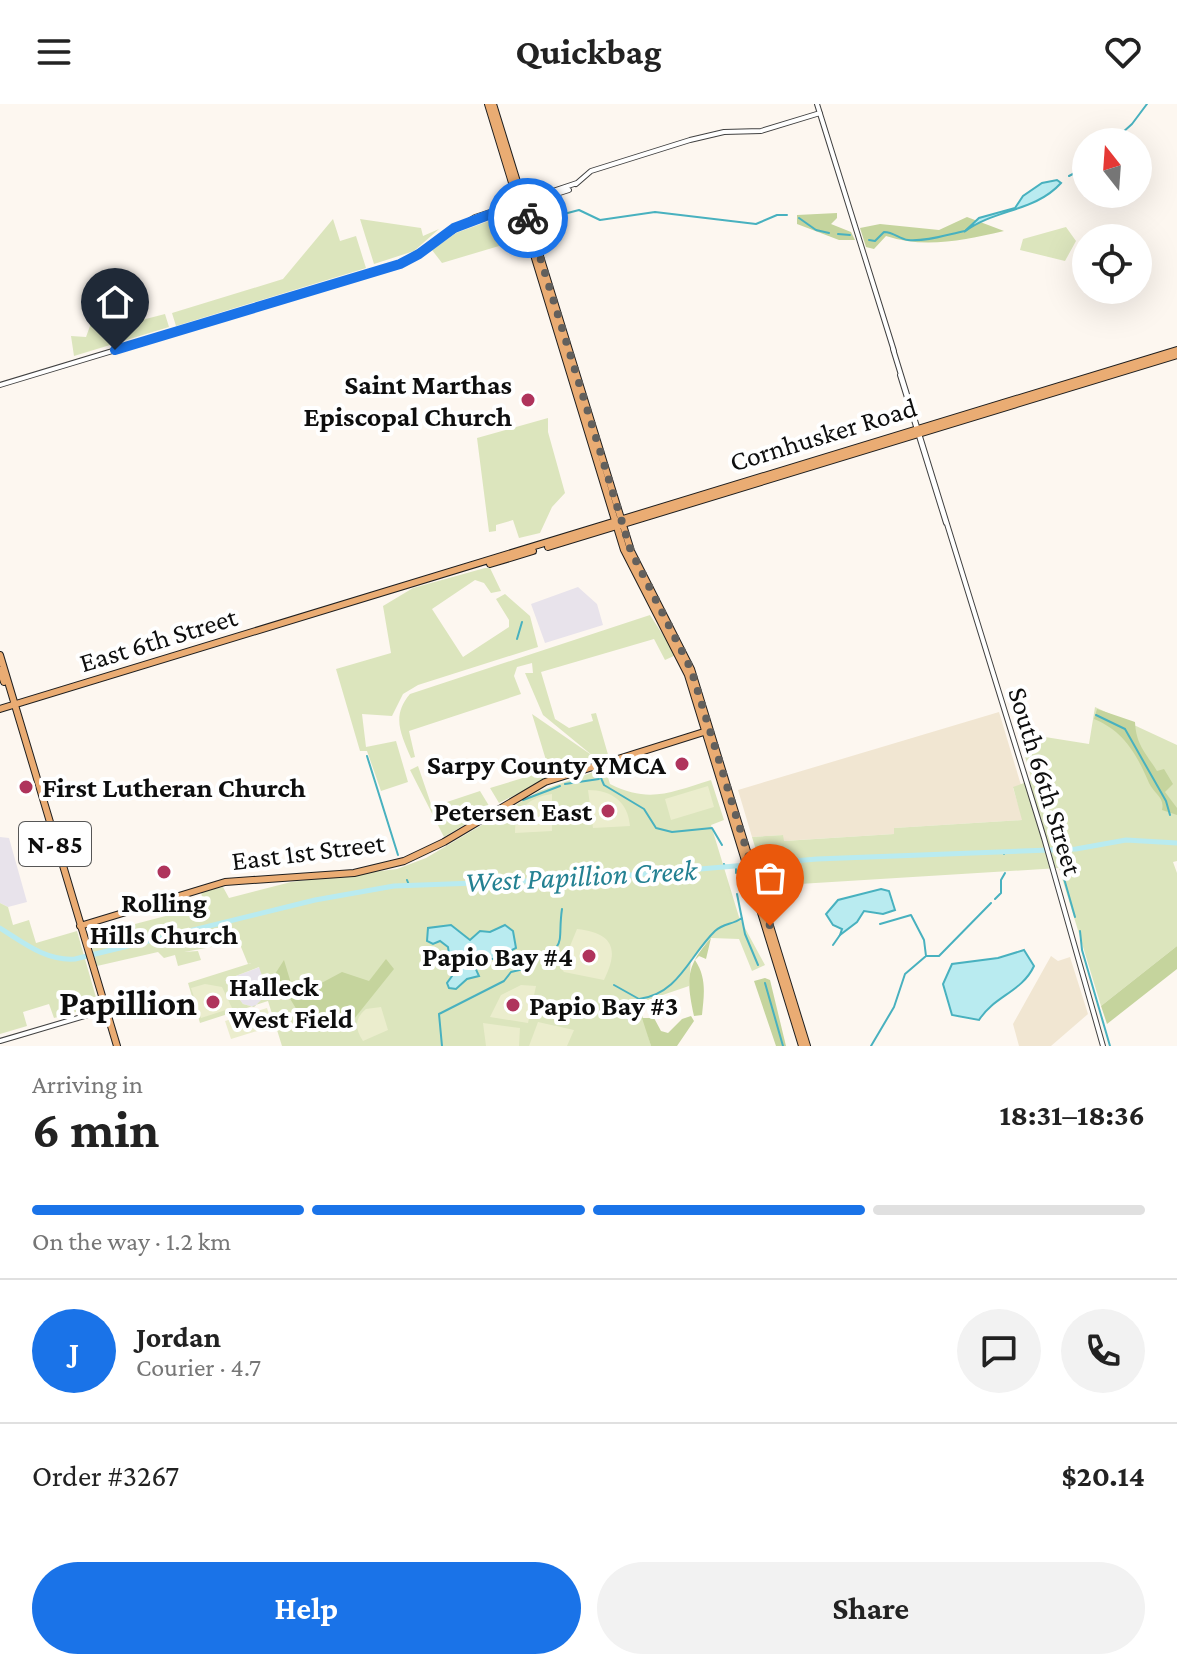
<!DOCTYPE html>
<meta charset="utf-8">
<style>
:root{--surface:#fff;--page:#f2f2f2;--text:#222;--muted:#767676;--line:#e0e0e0;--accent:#1a73e8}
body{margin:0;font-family:"Crimson Pro",serif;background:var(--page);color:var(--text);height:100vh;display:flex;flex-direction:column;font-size:30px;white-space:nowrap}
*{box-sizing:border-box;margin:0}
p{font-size:26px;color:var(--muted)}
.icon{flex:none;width:44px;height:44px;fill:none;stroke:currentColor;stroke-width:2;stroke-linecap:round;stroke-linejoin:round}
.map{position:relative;height:942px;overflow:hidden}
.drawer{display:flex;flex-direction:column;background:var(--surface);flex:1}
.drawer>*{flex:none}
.needle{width:52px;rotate:343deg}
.controls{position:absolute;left:1072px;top:24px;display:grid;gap:16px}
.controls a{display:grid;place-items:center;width:80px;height:80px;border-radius:50%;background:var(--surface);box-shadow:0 8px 32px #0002;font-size:40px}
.pin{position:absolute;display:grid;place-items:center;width:68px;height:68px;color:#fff;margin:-82px -34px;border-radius:50% 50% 50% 0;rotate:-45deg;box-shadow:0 0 8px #0007}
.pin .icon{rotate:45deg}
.courier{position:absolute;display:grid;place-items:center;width:80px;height:80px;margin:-40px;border:6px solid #1a73e8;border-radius:50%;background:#fff;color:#222;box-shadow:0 2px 10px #0007}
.summary em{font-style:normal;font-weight:700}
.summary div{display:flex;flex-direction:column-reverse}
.summary{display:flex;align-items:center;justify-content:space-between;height:136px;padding:0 32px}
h1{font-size:52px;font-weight:700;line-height:60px}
.bar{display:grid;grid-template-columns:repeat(4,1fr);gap:12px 8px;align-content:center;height:96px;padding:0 32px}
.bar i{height:10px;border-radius:6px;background:var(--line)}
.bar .selected{background:var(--accent)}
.bar p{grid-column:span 4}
.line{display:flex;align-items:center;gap:20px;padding:0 32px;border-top:2px solid var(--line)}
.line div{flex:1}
.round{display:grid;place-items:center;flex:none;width:84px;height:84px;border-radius:42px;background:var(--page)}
.cta{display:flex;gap:16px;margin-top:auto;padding:16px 32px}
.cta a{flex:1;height:92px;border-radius:48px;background:var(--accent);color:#fff;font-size:32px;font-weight:700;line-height:92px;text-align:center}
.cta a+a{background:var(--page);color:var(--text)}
header{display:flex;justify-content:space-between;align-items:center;height:104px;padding:0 32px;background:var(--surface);font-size:36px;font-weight:700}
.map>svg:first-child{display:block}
.industrial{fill:#e8e3eb}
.farmland{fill:#f1e6d2}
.green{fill:#dce5bd;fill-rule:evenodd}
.forest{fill:#c5d49d}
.pitch{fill:#ebedcd}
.water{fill:#b9ebf0;stroke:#48b1bf;stroke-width:2}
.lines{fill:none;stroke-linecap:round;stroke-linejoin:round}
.stream{stroke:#48b1bf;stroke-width:2}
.river{stroke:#b9ebf0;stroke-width:5}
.minor-casing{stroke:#414141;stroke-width:6}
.major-casing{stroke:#1f1f1f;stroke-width:8}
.minor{stroke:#fff;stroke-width:4}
.major{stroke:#eaac73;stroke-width:6}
.done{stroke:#62605d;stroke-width:8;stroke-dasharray:0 14.4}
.route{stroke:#1a73e8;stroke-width:10}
.poi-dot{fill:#af345c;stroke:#fff;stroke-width:3}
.labels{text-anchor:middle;stroke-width:8;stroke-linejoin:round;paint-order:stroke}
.shield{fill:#fff;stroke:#565656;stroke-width:2}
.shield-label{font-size:26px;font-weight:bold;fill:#0e0e0e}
.poi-label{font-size:28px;font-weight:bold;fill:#0e0e0e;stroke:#fff;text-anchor:end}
.street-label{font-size:28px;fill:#0e0e0e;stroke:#fff}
.water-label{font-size:30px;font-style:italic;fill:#248192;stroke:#fff}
.district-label{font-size:36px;font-weight:bold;fill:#0e0e0e;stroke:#fff}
</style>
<header><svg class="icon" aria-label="menu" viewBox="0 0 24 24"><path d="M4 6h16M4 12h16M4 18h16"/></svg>Quickbag<svg class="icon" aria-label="heart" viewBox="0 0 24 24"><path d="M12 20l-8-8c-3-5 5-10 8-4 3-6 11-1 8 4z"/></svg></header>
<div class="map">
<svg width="1177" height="942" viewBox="0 0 1177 942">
<rect width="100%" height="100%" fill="#fdf7f0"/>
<path class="industrial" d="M578 483 597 500 603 521 545 539 531 500Z
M0 733 9 734 27 798 8 803 0 799Z
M260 863 268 890 254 903 243 900 225 876Z"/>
<path class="farmland" d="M999 608 1021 681 1013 684 1023 716 894 724V730L783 737V731L752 733 738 686Z
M1051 852 1058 857 1070 853 1088 910 1051 942H1019L1013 920Z"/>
<path class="green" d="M511 109 519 136 442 159 432 146 456 129Z
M333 115 340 137 356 132 366 164 176 222 172 209 283 175Z
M360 115 421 124 423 132 439 125 414 147 374 160Z
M1066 123 1076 137 1065 157 1020 146 1023 135Z
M165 210 169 223 74 252 71 232 86 233 94 211 107 225Z
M548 314V328L565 389 552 403 540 429 519 434 513 416 496 421V427L489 428 477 334Z
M485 464H490L501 487 491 489 484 479 475 476 432 505 463 553 509 523V516L496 495 505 490 530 512 538 543 418 581 403 590 392 612 362 610 366 643 396 637 408 678 381 687 367 647H360L336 565 391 549 383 502 413 484Z
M650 511 676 551 665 556 654 535 541 568 555 615 569 624 593 617 591 610 596 609 609 654 549 674 499 699 490 684 549 666 532 610 593 652 543 611 525 569H533L532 559 517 563 514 572 521 590 409 627 415 653 411 654C401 630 391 612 410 590Z
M1095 603 1177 641V757L1173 758 1177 769V842L1101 902 1059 764 767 782 752 733 783 731 784 737 894 730V724L1022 716 1013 683 1032 676 1021 639 1045 633 1089 640Z
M418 662 432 703 480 687 491 705 444 733 410 666Z
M605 664 610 680C650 700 671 688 711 676L724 716 711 721 739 813 765 861 752 867 739 835 711 834 691 855 689 882 639 899 651 942H282L268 897 200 919 188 879 273 852 248 860 239 838 184 848 198 847 201 856 178 862 175 851 164 854 158 848 97 862 89 832 204 802 201 788 223 783 229 794 291 778 397 765 426 754 539 687ZM259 863 268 889 254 903 243 900 225 876Z
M0 799 8 803 13 821 29 816 36 839 77 827 97 897 93 903 54 914 49 900 23 908 27 922 0 930Z"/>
<path class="forest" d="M837 109V114L831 120 851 128 855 136H839L797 120V111Z
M967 113 1004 127C964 136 925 145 886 132L874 145 866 143 860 124 880 120 939 126Z
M1097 605 1135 618C1136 641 1146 649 1157 667L1164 665 1173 680 1165 688 1177 704V711L1162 706C1165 693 1154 690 1149 679 1137 651 1124 627 1094 615Z
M711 834 706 855 699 852 695 856C707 874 704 891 702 911L694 912C686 875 686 862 711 834Z
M1177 842V865L1107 920 1101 902Z
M386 855 394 865 354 915 303 916 275 870 284 856 293 886 299 891 342 868 369 877Z
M765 874 770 876 786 942H776L754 877Z
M691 912 694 917 677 942H651L642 914H654L661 927 668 929 682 915Z"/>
<path class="pitch" d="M708 682 714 703 671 716 665 695Z
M588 686C612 686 628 698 630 722L593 724Z
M552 690V727L515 729C515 706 529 693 552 690Z
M577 825C612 829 620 844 604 876L564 868 561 864Z
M205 880 222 883 232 904 201 914 191 884Z
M521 881 536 882 528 919 490 913 501 891Z
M381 903 388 926 363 937C355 925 354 915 366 905Z
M267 904 273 922 231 935 225 917Z
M538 918 574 926 567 942H529Z
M483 919 520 924 519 942H486Z"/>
<path class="water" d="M1057 76 1061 79C1035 108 994 105 964 128L979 114 1015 104 1023 92 1042 79Z
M881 785 889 787 895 806 883 810 864 807 857 818 840 831 842 825 833 821 826 810 838 796Z
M505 821 513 827 516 844 494 855 475 854 473 859 479 872 467 875 456 885 449 884 447 879 452 872 448 843 440 837 433 840 427 837 428 824 451 821 470 836 480 827 490 828Z
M1024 846 1034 862C1022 888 994 892 979 916L952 911 943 880 952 860 998 854Z"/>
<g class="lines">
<path class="stream" d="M1112 38 1132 20 1147 0
M1069 72 1086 63
M799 114 816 126 829 129
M541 116 579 106 600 116 655 108 756 120 777 111H787
M838 130 850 131
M869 136 875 137 884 128C894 128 899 135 908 136 926 138 949 130 965 127L973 121
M517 535 522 518
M1096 611 1125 625 1166 697 1170 711
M367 652 398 751
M598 667 604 681 644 705 656 724 672 728 712 724 722 741
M565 680 599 675
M523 696 560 682
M1061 744V764L1075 813
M1004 750 1005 747
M724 760 725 764
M736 769V764
M407 776 409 781
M566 779V776
M737 790 745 830 758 861
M995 795 1001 789V776L1005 769
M1080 827 1082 846 1110 942
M833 841 840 831
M927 852H939L991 799
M765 879 783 942
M614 881 639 895C679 890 689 852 715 827 724 819 732 821 742 814
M442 942 439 910 504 877 511 868 528 864 533 856C569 843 557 838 562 805
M871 942 894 903 905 870 926 852 924 836 911 811 880 820"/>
<path class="river" d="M0 824C24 839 46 857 75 855L315 796 394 782 584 775 817 755 1076 745 1126 736 1177 739"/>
<g class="minor-casing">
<path id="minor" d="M817 0 894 247
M576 80 591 67 690 36 724 28 761 27 820 9
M471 117 569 86
M893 245 1044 734 1103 942
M900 271 946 419
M0 281 400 160 475 113 577 79
M0 937 105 906"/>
</g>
<g class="major-casing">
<path id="major" d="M488 0 624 446 688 571 802 942
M493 0 631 447 691 565 807 942
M548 443 1177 251
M490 460 533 447
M0 551 117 942
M0 566 4 578
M0 605 1177 246
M80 822 225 778 354 769 404 757 444 738 545 678 707 627"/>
</g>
<use href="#minor" class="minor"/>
<use href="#major" class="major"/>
</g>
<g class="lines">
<path class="done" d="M528 114 631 447 691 565 770 822"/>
<path class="route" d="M115 246 400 160 419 150 454 124 523 98 528 114"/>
</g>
<g class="poi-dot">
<circle cx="528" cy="296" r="8"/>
<circle cx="682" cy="660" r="8"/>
<circle cx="26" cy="683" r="8"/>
<circle cx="608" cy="707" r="8"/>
<circle cx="164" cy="768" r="8"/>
<circle cx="589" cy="852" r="8"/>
<circle cx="213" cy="898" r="8"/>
<circle cx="513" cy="901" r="8"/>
</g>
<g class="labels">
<rect class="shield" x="19" y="718" width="72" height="44" rx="6"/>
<g class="shield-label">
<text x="55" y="749">N-85</text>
</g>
<g class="poi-label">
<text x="512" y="290">Saint Marthas<tspan x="512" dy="32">Episcopal Church</tspan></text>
<text x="666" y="670">Sarpy County YMCA</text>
<text x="42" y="693" text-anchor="start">First Lutheran Church</text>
<text x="592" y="717">Petersen East</text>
<text x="164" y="808" text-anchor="middle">Rolling<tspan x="164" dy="32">Hills Church</tspan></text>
<text x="573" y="862">Papio Bay #4</text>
<text x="229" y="892" text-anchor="start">Halleck<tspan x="229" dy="32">West Field</tspan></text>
<text x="529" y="911" text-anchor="start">Papio Bay #3</text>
</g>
<g class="street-label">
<text transform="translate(823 330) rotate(-17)" y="10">Cornhusker Road</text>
<text transform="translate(158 535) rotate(-17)" y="10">East 6th Street</text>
<text transform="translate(1046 677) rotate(73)" y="10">South 66th Street</text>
<text transform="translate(308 747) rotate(-7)" y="10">East 1st Street</text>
</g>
<g class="water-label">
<text transform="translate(581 772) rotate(-3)" y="10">West Papillion Creek</text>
</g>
<g class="district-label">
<text x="128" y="911">Papillion</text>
</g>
</g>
</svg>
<div class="controls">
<a><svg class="needle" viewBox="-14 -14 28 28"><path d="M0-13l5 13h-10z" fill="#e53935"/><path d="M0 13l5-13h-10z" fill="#767676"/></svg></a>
<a><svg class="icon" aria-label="locate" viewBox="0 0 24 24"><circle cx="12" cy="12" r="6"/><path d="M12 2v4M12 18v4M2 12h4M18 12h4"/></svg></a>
</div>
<div class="pin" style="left:770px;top:822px;background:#ea580c"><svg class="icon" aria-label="bag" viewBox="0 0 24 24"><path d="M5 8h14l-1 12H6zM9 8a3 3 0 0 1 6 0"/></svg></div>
<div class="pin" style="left:115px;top:246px;background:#1f2937"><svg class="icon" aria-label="home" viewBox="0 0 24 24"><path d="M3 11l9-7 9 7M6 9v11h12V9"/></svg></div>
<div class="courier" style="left:528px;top:114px"><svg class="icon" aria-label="bike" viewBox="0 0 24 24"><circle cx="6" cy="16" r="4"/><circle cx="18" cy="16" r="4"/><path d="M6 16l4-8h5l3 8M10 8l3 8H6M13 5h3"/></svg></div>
</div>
<section class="drawer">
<div class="summary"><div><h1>6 min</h1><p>Arriving in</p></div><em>18:31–18:36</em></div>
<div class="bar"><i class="selected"></i><i class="selected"></i><i class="selected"></i><i></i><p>On the way · 1.2 km</p></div>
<div class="line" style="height:144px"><b class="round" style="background:var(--accent);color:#fff">J</b><div><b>Jordan</b><p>Courier · 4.7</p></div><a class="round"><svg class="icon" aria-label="chat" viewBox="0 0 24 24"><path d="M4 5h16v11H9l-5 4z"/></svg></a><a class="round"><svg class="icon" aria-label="phone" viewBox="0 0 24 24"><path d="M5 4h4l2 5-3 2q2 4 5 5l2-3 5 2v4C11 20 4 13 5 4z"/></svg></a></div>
<div class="line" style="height:104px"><div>Order #3267</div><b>$20.14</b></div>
<div class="cta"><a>Help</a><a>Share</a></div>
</section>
